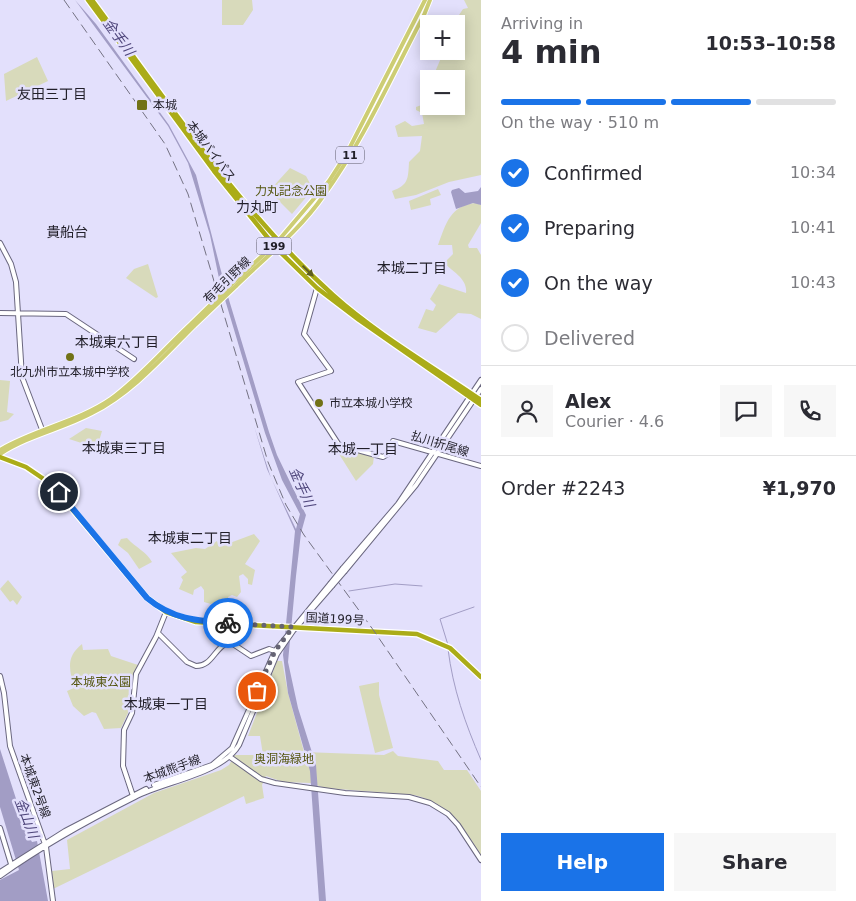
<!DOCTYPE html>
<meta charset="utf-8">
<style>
:root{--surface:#fff;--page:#f7f7f7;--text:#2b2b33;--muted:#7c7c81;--line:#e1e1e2;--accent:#1a73e8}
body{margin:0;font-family:"DejaVu Sans","Noto Sans JP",sans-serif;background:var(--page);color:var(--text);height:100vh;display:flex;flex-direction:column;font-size:19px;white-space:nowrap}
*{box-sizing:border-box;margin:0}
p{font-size:16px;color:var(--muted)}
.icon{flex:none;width:28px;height:28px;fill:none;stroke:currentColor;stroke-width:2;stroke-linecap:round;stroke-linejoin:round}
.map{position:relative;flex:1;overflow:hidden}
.panel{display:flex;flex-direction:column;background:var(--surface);width:375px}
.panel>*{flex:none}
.fabs{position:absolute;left:420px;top:15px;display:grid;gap:10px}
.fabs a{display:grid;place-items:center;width:45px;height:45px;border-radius:0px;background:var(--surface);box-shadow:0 2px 12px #0003;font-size:25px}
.pin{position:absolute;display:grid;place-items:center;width:42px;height:42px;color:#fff;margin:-21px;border:2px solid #fff;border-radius:50%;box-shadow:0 1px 5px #0007}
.courier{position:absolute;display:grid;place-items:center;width:50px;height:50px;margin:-25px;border:4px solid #1a73e8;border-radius:50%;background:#fff;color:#222;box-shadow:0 1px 6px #0007}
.head em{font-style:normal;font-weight:600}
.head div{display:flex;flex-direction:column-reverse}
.head{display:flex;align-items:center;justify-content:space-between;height:85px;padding:0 20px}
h1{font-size:32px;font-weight:600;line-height:38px}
.bar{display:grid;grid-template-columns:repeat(4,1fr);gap:8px 5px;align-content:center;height:60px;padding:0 20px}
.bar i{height:6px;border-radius:4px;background:var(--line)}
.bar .current{background:var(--accent)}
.bar p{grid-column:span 4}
.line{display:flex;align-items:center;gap:12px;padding:0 20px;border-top:1px solid var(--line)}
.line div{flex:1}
.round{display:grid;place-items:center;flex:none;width:52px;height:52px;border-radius:0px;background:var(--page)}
ol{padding:0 20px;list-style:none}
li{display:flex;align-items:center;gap:15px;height:55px}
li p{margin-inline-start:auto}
li .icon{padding:5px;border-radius:50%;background:var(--accent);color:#fff;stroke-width:4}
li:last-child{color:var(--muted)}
li i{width:28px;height:28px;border:2px solid var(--line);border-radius:50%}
.cta{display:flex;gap:10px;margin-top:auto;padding:10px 20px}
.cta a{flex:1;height:58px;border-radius:0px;background:var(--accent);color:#fff;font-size:20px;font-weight:600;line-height:58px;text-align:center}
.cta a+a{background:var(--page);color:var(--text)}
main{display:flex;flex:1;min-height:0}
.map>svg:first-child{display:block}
.green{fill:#d8dabb}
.water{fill:#a29dc5}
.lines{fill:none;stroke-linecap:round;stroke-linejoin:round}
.stream{stroke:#a29dc5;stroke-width:1}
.secondary-casing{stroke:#6a677f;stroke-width:6}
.primary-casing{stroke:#fff;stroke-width:6}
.highway-casing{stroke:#fff;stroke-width:7}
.secondary{stroke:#fff;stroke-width:4}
.primary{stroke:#cdcd74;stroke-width:4}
.highway{stroke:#abac18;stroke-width:4.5}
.rail{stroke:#747283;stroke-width:1;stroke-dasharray:10 5;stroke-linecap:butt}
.secondary-bridge-casing{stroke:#6a677f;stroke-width:6;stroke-linecap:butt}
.primary-bridge-casing{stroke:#fff;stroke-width:6;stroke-linecap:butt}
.secondary-bridge{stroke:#fff;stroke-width:4}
.primary-bridge{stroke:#cdcd74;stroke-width:4}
.oneway{fill:#5f5e21}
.done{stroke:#656373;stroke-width:5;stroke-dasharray:0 9}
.route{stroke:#1a73e8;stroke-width:6}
.poi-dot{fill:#717217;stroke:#e3e0fc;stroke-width:2}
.labels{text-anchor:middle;stroke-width:5;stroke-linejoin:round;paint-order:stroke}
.shield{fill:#e3e0fc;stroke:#5b5968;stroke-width:1}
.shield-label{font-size:11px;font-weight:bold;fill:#211f29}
.poi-label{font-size:12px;fill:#211f29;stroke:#e3e0fc;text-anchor:start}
.street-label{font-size:12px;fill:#211f29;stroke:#e3e0fc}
.park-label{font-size:12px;fill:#55560f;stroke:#e3e0fc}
.water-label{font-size:14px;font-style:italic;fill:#4e457b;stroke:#e3e0fc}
.neighbourhood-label{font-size:14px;fill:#211f29;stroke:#e3e0fc}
</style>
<main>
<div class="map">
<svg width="481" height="901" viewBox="0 0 481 901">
<rect width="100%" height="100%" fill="#e3e0fc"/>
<path class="green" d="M222 0H252L253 10 243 25H222Z
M464 0H481V175L449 182 416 195 395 199 392 191C409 185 408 178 409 162L420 151 422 136 398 137 395 126 405 121 412 126 424 124 422 113 416 110V107L427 103 429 96V106H456V79H432L444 51H456V24H453L463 9 468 8Z
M37 57 48 81 6 101 4 74Z
M290 168 306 176 313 189 292 214 269 191Z
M438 189 441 195 430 199 431 205 411 210 409 201Z
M476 203 481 205V223L468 245 469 248H477L481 255V319L471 314 458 313 436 333 418 328 426 309 433 311 436 305 430 299 439 284 466 293C468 279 452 271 444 263L453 254 452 245H438C446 224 450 205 476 203Z
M148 264 158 297 156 298 126 278 134 269Z
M0 380 10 381 7 412 14 414 8 420 0 422Z
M86 428 102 431 97 448 69 439Z
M340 448 374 456 373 464 356 481 339 454Z
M254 534 260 541 245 564 255 570 252 585 248 584V579L243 574 239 576 241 592 237 597 232 595 228 597V603L224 598 211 604 204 602V590L201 586 194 590 193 595 179 589 183 580 181 577 187 572 171 553 196 548 205 549 217 541 219 547Z
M127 538C136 548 146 551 152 562L139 569 128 553 118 545 121 539Z
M8 580 22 597 17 605 13 600 10 602 0 589Z
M82 644 83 650 108 649 111 656 138 665 129 682 128 713 121 728 104 729 96 713 92 712 84 716 73 706 67 691 74 688C69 668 66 657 82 644Z
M277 661H282L288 693 304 752 384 755 393 751 398 756 438 761 444 770H467L481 791V855C461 825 450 804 414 795L325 788 310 783 283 782 266 776 262 785 264 798 246 804 244 796 53 889 52 871 70 869 67 840 154 793 221 770 229 765 235 755H263L260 736H248Z
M379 682V695L393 748 375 753 359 686Z"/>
<path class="water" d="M75 0 96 24 169 125 196 175 226 290 269 432 277 455 306 515 301 533 296 576 288 662 298 708 316 765 326 901H319L310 771 288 693 283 655 295 531 267 469 254 426 271 478 296 529 300 514 282 480 265 433 220 283 210 235 188 163 168 126Z
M481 187V205L473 203 456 209 451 192 452 190 459 188 465 193 478 191Z
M0 749 27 833 32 842 37 841 48 901H0V880L19 870 0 807Z"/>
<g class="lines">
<path class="stream" d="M349 591 395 584 422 586
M448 645 440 619 474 607
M448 649C453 689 465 723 481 760"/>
<g class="secondary-casing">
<path id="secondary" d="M0 243 11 264 16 282 22 377 43 432
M317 288 304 334 331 371 298 382 339 445 383 457 388 454 393 441 481 466
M0 313 66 314 134 359
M343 568 398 504 481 380
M345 571 416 485 481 389
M158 633 187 662 196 666C212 666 214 649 227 643L233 644 251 656 269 649 275 651
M0 676 4 693 10 746 46 847 53 901
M230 757 261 779 275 783 345 793 409 797 430 803 448 814 458 825 481 860
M154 785 212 765 232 748 275 651 330 584
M133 796 123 766 124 730 132 713 136 674 156 637 166 612
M0 828 11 864
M0 872 65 831 146 789
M0 876C42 846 89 820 135 797 166 781 222 774 239 745L277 654 293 631 332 586"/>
</g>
<g class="primary-casing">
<path id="primary" d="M233 283 278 241 329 181 347 153 425 0
M236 286C266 257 300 230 324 195 364 140 392 75 424 15L430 0
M0 450C35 429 78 422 111 399 140 378 166 347 192 323
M0 454C29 435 62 429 92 413 132 393 163 357 194 326"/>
</g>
<g class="highway-casing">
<path id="highway" d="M88 0 214 171 276 248 317 288 359 320 481 405
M92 0C168 102 238 209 333 295 375 333 433 367 481 400
M0 457 26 467 51 484 147 598 166 612 196 622 417 634 450 648 481 677"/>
</g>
<use href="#secondary" class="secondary"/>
<use href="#primary" class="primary"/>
<use href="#highway" class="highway"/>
<path class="rail" d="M64 0 165 144 188 194 268 462 286 505 304 535 374 631 481 787"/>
<g class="secondary-bridge-casing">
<path id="secondary-bridge" d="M330 584 343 568
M332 586 345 571"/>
</g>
<g class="primary-bridge-casing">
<path id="primary-bridge" d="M192 323 233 283
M194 326 236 286"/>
</g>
<use href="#secondary-bridge" class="secondary-bridge"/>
<use href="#primary-bridge" class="primary-bridge"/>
</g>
<defs><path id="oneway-solid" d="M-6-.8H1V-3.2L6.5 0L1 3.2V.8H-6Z" transform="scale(1.25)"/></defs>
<use class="oneway" href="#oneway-solid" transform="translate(308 271) rotate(44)"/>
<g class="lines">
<path class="done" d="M228 623 293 627 275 651 257 691"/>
<path class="route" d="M59 492 147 598C172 619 197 621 228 623"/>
</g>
<g class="poi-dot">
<rect x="136" y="99" width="12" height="12" rx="2.5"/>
<circle cx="70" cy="357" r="5"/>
<circle cx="319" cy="403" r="5"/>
</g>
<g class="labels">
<g class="shield">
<rect x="336" y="146.5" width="28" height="17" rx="4"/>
<rect x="256.5" y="237.5" width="35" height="17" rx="4"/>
</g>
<g class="shield-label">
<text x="350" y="159">11</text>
<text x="274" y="250">199</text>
</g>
<g class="poi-label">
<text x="153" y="109">本城</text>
<text x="70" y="376" text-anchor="middle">北九州市立本城中学校</text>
<text x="329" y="407">市立本城小学校</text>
</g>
<g class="street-label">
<text transform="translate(211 151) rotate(53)" y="4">本城バイパス</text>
<text transform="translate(227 280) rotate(-44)" y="4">有毛引野線</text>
<text transform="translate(440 444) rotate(17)" y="4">払川折尾線</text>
<text transform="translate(335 619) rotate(3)" y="4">国道199号</text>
<text transform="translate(172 769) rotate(-20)" y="4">本城熊手線</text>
<text transform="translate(35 786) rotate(70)" y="4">本城東2号線</text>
</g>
<g class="park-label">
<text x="291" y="195">力丸記念公園</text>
<text x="101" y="686">本城東公園</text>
<text x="284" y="763">奥洞海緑地</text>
</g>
<g class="water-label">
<text transform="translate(119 37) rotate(54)" y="5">金手川</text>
<text transform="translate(302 487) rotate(66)" y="5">金手川</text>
<text transform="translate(27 818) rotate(69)" y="5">金山川</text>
</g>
<g class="neighbourhood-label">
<text x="52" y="99">友田三丁目</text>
<text x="257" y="212">力丸町</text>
<text x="67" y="237">貴船台</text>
<text x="412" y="273">本城二丁目</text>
<text x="117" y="347">本城東六丁目</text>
<text x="124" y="453">本城東三丁目</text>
<text x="363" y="454">本城一丁目</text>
<text x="190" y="543">本城東二丁目</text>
<text x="166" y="709">本城東一丁目</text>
</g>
</g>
</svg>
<div class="fabs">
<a>+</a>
<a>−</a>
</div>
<div class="pin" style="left:257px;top:691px;background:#ea580c"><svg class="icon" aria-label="bag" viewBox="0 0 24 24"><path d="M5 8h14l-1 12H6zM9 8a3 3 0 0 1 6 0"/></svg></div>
<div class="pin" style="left:59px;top:492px;background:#1f2937"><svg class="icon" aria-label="home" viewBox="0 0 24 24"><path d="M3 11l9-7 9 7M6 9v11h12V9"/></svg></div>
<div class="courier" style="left:228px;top:623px"><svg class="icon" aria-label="bike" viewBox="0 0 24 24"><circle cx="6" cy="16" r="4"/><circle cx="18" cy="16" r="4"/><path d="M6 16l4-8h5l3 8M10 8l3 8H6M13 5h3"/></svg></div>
</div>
<section class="panel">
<div class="head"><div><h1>4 min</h1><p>Arriving in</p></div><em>10:53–10:58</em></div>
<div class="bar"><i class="current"></i><i class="current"></i><i class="current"></i><i></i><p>On the way · 510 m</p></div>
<ol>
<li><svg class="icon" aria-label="check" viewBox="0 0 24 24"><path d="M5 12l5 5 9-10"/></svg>Confirmed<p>10:34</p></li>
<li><svg class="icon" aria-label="check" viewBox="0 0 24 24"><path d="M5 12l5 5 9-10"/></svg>Preparing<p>10:41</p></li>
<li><svg class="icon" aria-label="check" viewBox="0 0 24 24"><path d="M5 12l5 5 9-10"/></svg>On the way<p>10:43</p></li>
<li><i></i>Delivered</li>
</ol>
<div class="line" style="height:90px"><a class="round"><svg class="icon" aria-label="person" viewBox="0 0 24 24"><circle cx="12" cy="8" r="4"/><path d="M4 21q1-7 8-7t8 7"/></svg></a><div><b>Alex</b><p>Courier · 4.6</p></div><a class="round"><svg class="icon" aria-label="chat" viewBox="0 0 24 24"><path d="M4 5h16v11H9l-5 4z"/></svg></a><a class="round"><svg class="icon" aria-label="phone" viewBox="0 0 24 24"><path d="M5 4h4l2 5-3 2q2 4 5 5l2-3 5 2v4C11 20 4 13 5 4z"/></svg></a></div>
<div class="line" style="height:65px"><div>Order #2243</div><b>¥1,970</b></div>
<div class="cta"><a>Help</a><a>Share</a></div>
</section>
</main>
